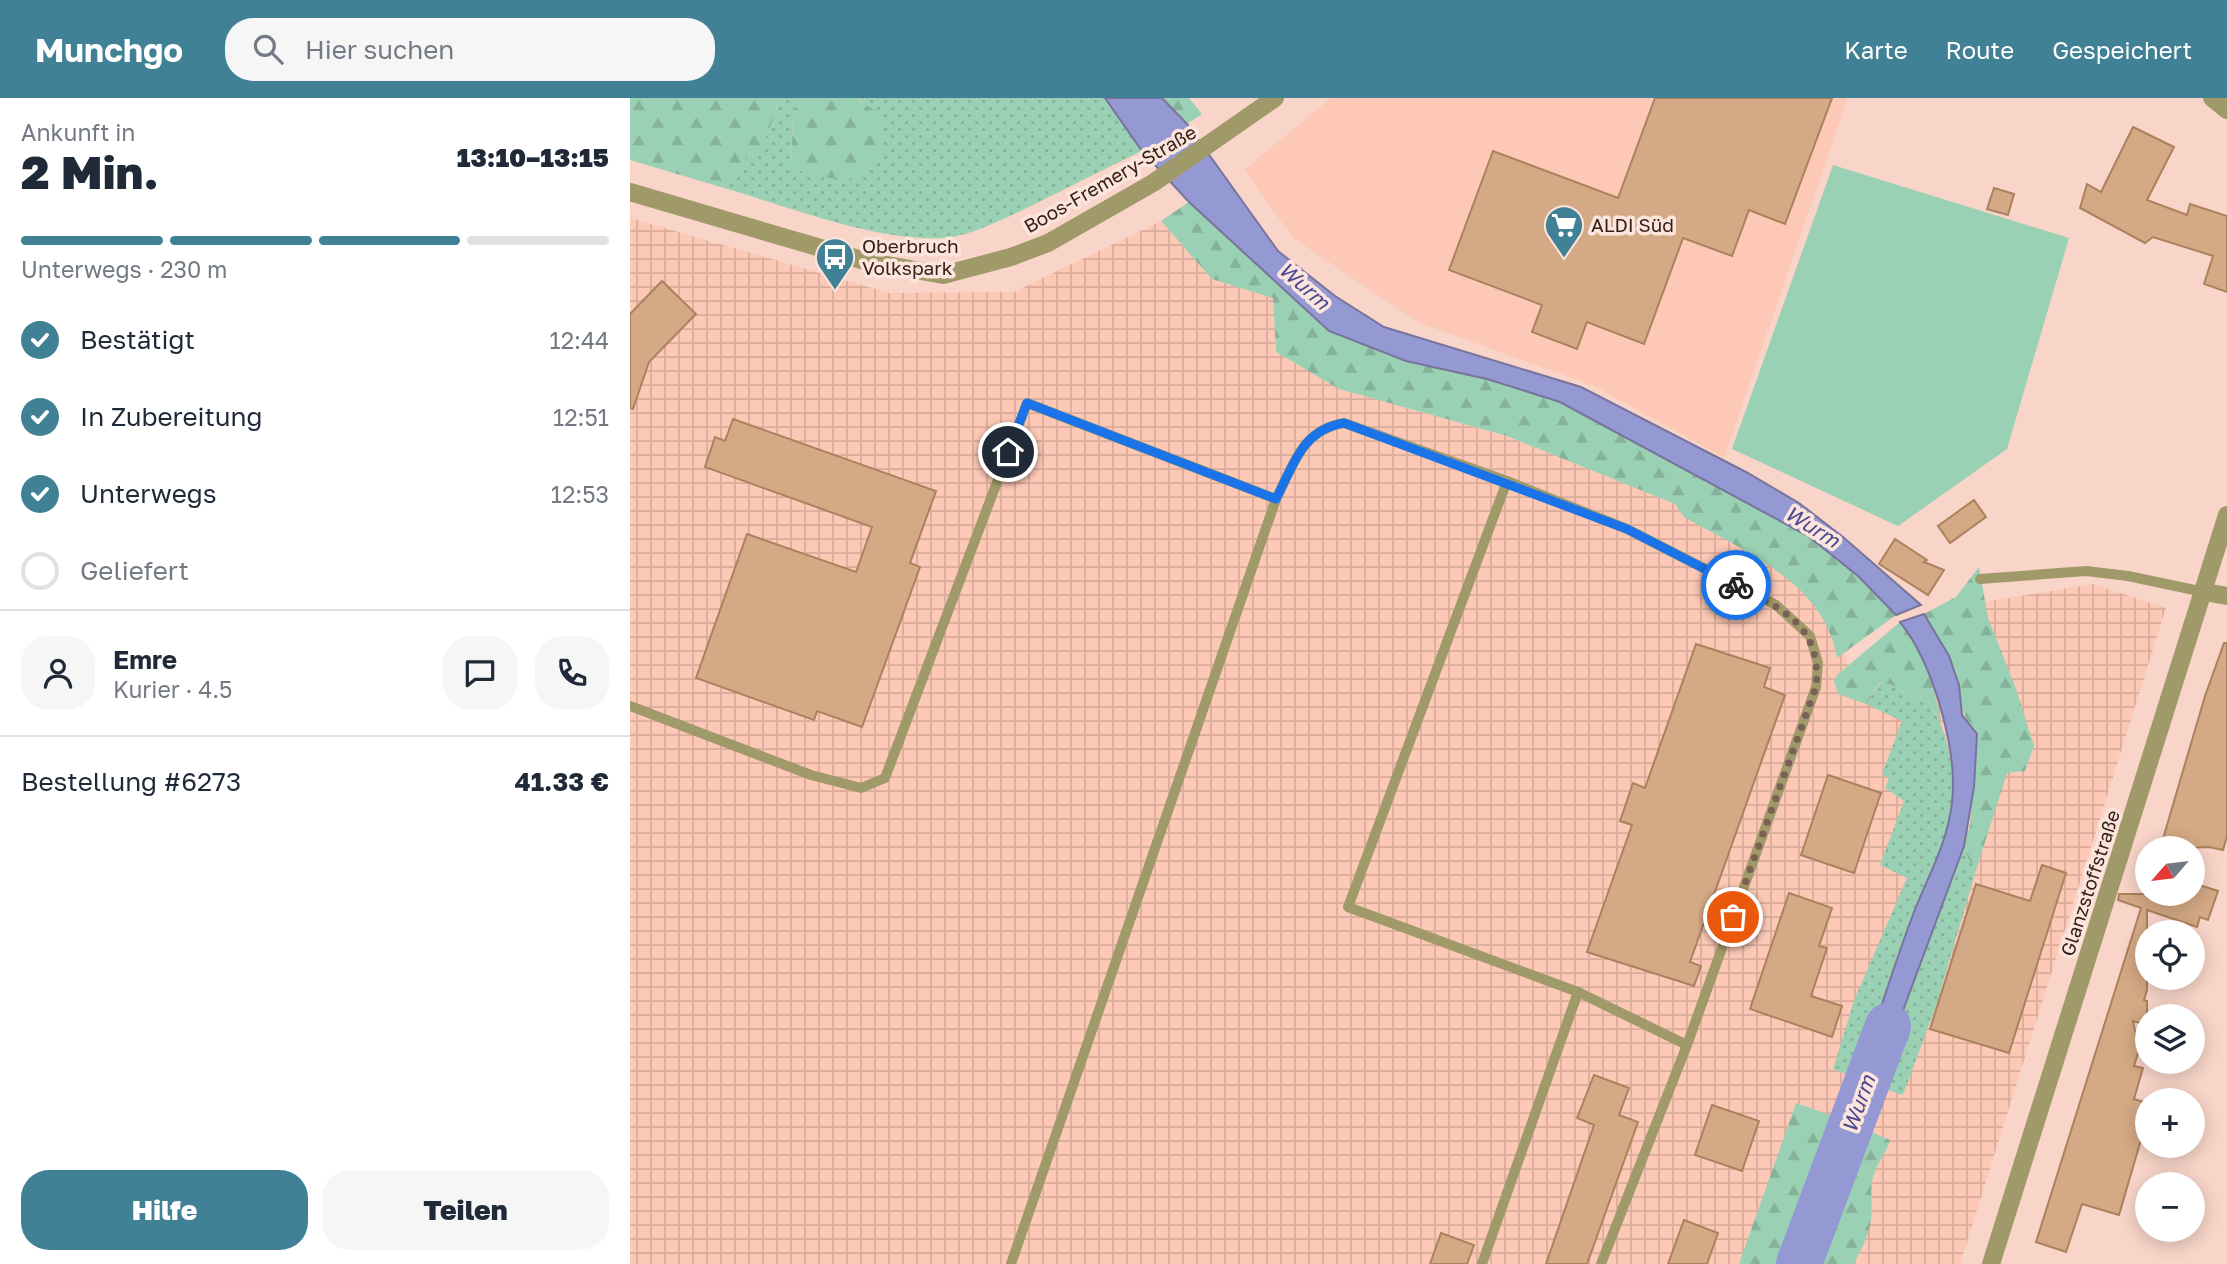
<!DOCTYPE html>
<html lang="de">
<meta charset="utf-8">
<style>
:root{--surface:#fff;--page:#f6f6f7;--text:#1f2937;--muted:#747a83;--line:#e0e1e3;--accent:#418195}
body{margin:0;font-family:"Golos Text",sans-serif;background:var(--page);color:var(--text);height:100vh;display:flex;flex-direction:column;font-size:26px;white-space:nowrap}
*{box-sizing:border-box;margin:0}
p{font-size:23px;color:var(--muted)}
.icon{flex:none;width:38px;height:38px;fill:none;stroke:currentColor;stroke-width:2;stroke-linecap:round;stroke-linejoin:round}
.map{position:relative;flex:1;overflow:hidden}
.panel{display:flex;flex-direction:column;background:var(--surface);width:630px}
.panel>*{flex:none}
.needle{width:46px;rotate:242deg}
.tools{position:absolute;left:1505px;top:738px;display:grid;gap:14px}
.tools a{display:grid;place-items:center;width:70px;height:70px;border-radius:50%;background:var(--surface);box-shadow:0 4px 18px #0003;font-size:35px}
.pin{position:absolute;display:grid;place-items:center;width:60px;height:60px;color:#fff;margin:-30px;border:4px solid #fff;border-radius:50%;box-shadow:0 2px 7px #0007}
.courier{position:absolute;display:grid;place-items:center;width:70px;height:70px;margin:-35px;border:5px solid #1a73e8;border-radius:50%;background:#fff;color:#222;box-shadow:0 2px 9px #0007}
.headline em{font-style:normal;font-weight:800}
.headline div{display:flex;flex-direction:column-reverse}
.headline{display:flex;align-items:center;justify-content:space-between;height:119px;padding:0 21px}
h1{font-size:46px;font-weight:800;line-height:52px}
.bar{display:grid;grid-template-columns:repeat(4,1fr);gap:10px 7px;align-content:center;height:84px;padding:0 21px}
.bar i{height:9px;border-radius:5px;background:var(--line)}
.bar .selected{background:var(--accent)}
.bar p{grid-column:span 4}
.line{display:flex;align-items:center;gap:18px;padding:0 21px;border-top:2px solid var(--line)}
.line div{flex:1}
.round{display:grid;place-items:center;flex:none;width:74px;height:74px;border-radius:28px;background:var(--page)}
ol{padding:0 21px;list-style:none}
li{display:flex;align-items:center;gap:21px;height:77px}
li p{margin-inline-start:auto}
li .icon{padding:7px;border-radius:50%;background:var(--accent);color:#fff;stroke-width:4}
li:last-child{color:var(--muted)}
li i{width:38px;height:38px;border:4px solid var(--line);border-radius:50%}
.button{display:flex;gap:14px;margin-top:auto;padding:14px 21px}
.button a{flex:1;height:80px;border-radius:28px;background:var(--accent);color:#fff;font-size:28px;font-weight:800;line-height:80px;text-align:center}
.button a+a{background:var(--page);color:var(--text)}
header{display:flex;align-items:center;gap:42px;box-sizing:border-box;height:98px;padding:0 35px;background:var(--accent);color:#fff}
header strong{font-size:33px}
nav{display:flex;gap:38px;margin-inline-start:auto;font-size:24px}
.search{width:490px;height:63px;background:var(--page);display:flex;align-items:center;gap:18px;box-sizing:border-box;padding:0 24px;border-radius:28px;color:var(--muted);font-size:26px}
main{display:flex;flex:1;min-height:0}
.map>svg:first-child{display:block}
.built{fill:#fdc9b6}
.industrial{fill:url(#industrial-grid)}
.grass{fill:url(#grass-dots)}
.forest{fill:url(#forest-firs)}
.pitch{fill:#9ad0b3}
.water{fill:#9498d3;stroke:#78749b;stroke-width:2}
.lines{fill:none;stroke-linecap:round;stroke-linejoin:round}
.river{stroke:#9498d3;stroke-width:46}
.building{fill:#d4a985;stroke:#ab815e;stroke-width:2}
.service{stroke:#a09969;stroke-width:10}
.minor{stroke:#a09969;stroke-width:18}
.tertiary{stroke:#a09969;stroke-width:18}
.done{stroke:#795f56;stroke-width:7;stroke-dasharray:0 12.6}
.route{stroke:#1a73e8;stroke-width:9}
.labels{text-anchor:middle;stroke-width:7;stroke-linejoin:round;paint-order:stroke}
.street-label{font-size:19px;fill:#352018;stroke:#fce5dc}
.poi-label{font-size:19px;fill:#352018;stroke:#fce5dc;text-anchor:start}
.water-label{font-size:21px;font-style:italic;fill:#4a4992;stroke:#fce5dc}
</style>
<header>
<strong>Munchgo</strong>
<div class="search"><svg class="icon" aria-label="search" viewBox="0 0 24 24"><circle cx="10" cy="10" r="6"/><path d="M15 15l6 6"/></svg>Hier suchen</div>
<nav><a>Karte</a><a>Route</a><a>Gespeichert</a></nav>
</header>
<main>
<section class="panel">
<div class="headline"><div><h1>2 Min.</h1><p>Ankunft in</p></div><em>13:10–13:15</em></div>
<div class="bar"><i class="selected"></i><i class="selected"></i><i class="selected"></i><i></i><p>Unterwegs · 230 m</p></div>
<ol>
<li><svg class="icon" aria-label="check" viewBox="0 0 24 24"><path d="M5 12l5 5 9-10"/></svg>Bestätigt<p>12:44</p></li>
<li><svg class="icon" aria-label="check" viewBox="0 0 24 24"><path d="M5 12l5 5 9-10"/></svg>In Zubereitung<p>12:51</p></li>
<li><svg class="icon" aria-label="check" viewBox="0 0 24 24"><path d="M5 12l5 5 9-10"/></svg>Unterwegs<p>12:53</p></li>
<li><i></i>Geliefert</li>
</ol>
<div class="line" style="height:126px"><a class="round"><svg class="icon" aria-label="person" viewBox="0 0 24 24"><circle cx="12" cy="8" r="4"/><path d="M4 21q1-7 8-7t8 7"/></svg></a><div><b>Emre</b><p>Kurier · 4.5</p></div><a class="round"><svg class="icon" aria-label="chat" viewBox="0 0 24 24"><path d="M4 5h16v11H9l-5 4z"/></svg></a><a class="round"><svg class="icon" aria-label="phone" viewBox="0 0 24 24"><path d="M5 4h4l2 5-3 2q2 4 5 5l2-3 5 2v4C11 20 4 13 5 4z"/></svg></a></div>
<div class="line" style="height:91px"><div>Bestellung #6273</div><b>41.33 €</b></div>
<div class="button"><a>Hilfe</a><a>Teilen</a></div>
</section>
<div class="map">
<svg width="1597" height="1166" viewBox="0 0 1597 1166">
<defs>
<pattern id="industrial-grid" width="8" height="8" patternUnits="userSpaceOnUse" patternTransform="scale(1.75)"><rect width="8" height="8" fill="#fdc9b6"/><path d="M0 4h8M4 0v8" fill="none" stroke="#d9ac9c"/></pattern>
<pattern id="grass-dots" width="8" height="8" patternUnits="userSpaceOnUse" patternTransform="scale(1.75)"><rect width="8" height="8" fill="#9ad0b3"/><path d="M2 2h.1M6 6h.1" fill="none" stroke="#85b299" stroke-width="1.8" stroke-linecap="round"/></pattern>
<pattern id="forest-firs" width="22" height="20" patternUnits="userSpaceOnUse" patternTransform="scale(1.75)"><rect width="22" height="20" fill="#9ad0b3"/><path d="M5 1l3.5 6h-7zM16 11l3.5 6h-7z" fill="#85b299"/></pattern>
</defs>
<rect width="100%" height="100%" fill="#f8d5c8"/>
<path class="built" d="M701 0H1218L1094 360 964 288 790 225 663 140 614 72Z"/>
<path class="industrial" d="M0 120 259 195 384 194 531 123 582 181 643 200 646 254 709 291 877 338 1045 406 1127 452 1202 509 1223 583 1343 506 1463 486 1536 510 1330 1166H0Z"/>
<path class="grass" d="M147 0H170L163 20 161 70 233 4 225 0H475L512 53C467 74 423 98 378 119 357 128 335 139 312 140 245 143 160 109 94 90L115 60 133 46 146 15Z
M1251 584C1269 587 1278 601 1298 603 1330 651 1327 708 1308 761 1302 779 1291 796 1284 814 1263 869 1247 925 1226 980L1203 971 1225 900 1277 780 1250 767 1274 703 1255 690 1259 681 1252 676 1272 623 1236 606Z
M1334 748 1339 762 1347 769 1306 908 1273 997 1245 988Z"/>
<path class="forest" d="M0 0H147L146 15 133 46 115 60 94 90 0 62Z
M170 0H225L250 16C265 90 215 89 161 70L163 20Z
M532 0H559L572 16 557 26Z
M559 104 699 233 776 263 857 281 930 304 1178 438 1228 478 1266 517 1207 560C1195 485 1114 453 1054 419L1045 406 877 338 709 291 646 254 643 200 582 181 531 123Z
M1349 469 1358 520 1386 591 1404 648 1395 673 1377 675 1347 769 1339 762 1334 748 1340 727 1347 636C1329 613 1333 612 1329 586 1325 561 1306 537 1294 516L1326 499Z
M1270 524 1297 566 1312 625 1298 603C1278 601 1269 586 1250 584L1236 606 1208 596 1204 583 1207 577Z
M1166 1005 1203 1018 1192 1069 1182 1082 1179 1108 1169 1131 1171 1136 1157 1166H1109Z
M1230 1029 1260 1042C1256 1056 1247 1065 1244 1076 1239 1091 1243 1104 1241 1120 1240 1135 1231 1152 1224 1166H1184C1194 1150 1192 1136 1194 1119 1199 1086 1235 1085 1221 1041Z"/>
<path class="pitch" d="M1203 67 1439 140 1377 351 1268 428 1102 351Z"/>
<path class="water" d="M475 0H532L557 26 648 153 705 198 754 229 951 289 1116 374 1169 405 1213 439 1291 507 1266 517 1228 478 1178 438 930 304 857 281 776 263 699 233 559 104 512 53Z
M1294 516 1319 558 1329 587 1332 617 1347 636 1344 689 1334 748 1245 988 1226 980C1247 925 1263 869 1284 814 1298 778 1318 744 1322 704 1328 652 1303 565 1270 524Z
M1203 1018 1230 1029 1221 1041C1224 1050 1227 1059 1225 1068 1220 1084 1207 1088 1200 1103 1191 1124 1196 1145 1184 1166H1157L1171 1136 1169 1131 1179 1108 1182 1082 1192 1069Z"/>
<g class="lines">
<path class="river" d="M1169 1166 1258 928"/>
</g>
<path class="building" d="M1025 0H1202L1155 126 1119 112 1102 158 1053 140 1014 246 957 224 947 251 902 234 912 207 819 172 863 53 988 100Z
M1503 29 1544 49 1517 102 1557 117 1560 106 1597 118V194L1574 186 1583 158 1523 139 1515 145 1450 110 1457 86 1471 94Z
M1364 90 1384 96 1378 117 1357 111Z
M32 183 66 216 19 264 3 311 0 310V216Z
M103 321 306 393 280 465 290 469 232 629 187 613 184 622 66 580 117 436 226 474 242 429 75 369 85 339 95 343Z
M1344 402 1356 419 1320 445 1308 428Z
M1265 441 1297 462 1294 464 1314 472 1298 497 1249 466Z
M1594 545H1597V738L1593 752 1579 749 1530 751 1575 598Z
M1066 546 1140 570 1134 589 1155 597 1060 864 1071 868 1064 888 957 854 1002 727 990 723 1003 685 1015 690Z
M1198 677 1251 695 1224 775 1171 757Z
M1412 767 1436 775 1379 955 1300 931 1346 786 1400 803Z
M1563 785 1588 793 1578 822 1570 819 1567 829 1517 812V892L1514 902 1517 903V927L1503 923 1509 952 1504 968 1513 970 1504 1001 1517 1005V1021L1489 1117 1452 1106 1436 1154 1406 1144 1511 810 1488 802 1489 796H1563Z
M1159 795 1202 810 1189 848 1197 850 1181 898 1212 908 1202 939 1120 911Z
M964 977 999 990 989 1017 1008 1024 957 1166H916L964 1027 947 1020Z
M1082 1007 1129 1023 1112 1073 1065 1057Z
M1054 1122 1088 1135 1077 1166H1038Z
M811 1135 844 1147 837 1166H800Z"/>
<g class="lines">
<path class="service" d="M1350 481 1456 473 1498 478 1574 494
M0 608 181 677 231 690 255 680 397 305 646 401
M948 894 1057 947
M381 1166 646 401C664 366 672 332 714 325L877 383
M852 1166 948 894 718 809 877 383 997 431 1146 507 1180 538 1188 565 1186 589 1057 947 971 1166"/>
<path class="minor" d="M1574 494 1597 498
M1361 1166 1597 417"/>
<path class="tertiary" d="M1582 0 1597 12
M0 94 235 163 313 177 381 159 418 145 523 85 645 0"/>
</g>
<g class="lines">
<path class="done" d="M1103 819 1186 589C1192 528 1154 512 1106 487"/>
<path class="route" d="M378 354 397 305 646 401C664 366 672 332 714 325L997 431 1106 487"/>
</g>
<defs>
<g id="supermarket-pin" transform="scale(2.0125)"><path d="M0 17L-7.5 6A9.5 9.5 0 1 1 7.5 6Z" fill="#418195" stroke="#fce5dc"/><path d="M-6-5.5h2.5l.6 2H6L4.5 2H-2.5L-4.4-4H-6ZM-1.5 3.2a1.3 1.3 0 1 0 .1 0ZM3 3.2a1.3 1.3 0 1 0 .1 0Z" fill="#fff"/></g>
<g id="bus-pin" transform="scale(2.0125)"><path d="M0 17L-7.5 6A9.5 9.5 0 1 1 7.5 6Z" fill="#418195" stroke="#fce5dc"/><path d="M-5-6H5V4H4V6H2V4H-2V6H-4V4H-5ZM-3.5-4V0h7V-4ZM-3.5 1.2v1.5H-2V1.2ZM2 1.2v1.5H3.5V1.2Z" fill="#fff"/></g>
</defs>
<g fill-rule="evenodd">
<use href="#supermarket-pin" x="934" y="127"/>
<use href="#bus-pin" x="205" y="159"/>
</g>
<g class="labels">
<g class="street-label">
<text transform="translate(480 81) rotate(-30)" y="7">Boos-Fremery-Straße</text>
<text transform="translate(1460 785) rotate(-72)" y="7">Glanzstoffstraße</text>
</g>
<g class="poi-label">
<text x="961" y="134">ALDI Süd</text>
<text x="232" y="155">Oberbruch<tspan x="232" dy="22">Volkspark</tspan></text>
</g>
<g class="water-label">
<text transform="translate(674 188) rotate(42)" y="7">Wurm</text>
<text transform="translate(1182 429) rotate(32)" y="7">Wurm</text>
<text transform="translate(1229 1006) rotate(-70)" y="7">Wurm</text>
</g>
</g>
</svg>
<div class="tools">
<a><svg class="needle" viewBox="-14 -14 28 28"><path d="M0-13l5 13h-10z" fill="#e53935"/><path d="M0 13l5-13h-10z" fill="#747a83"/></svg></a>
<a><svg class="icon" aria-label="locate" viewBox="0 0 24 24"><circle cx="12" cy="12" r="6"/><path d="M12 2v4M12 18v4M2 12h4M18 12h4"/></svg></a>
<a><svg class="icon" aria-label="layers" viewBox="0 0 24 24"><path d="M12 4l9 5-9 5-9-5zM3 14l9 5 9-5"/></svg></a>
<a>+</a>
<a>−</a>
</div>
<div class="pin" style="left:1103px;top:819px;background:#ea580c"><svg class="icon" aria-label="bag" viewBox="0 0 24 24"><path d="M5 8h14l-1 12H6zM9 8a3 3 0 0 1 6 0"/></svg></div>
<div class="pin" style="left:378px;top:354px;background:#1f2937"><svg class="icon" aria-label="home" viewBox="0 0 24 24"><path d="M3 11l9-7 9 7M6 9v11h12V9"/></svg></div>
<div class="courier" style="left:1106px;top:487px"><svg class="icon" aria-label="bike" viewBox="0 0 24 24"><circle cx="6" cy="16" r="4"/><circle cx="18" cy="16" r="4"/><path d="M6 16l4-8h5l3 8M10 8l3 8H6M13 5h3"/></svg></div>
</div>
</main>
